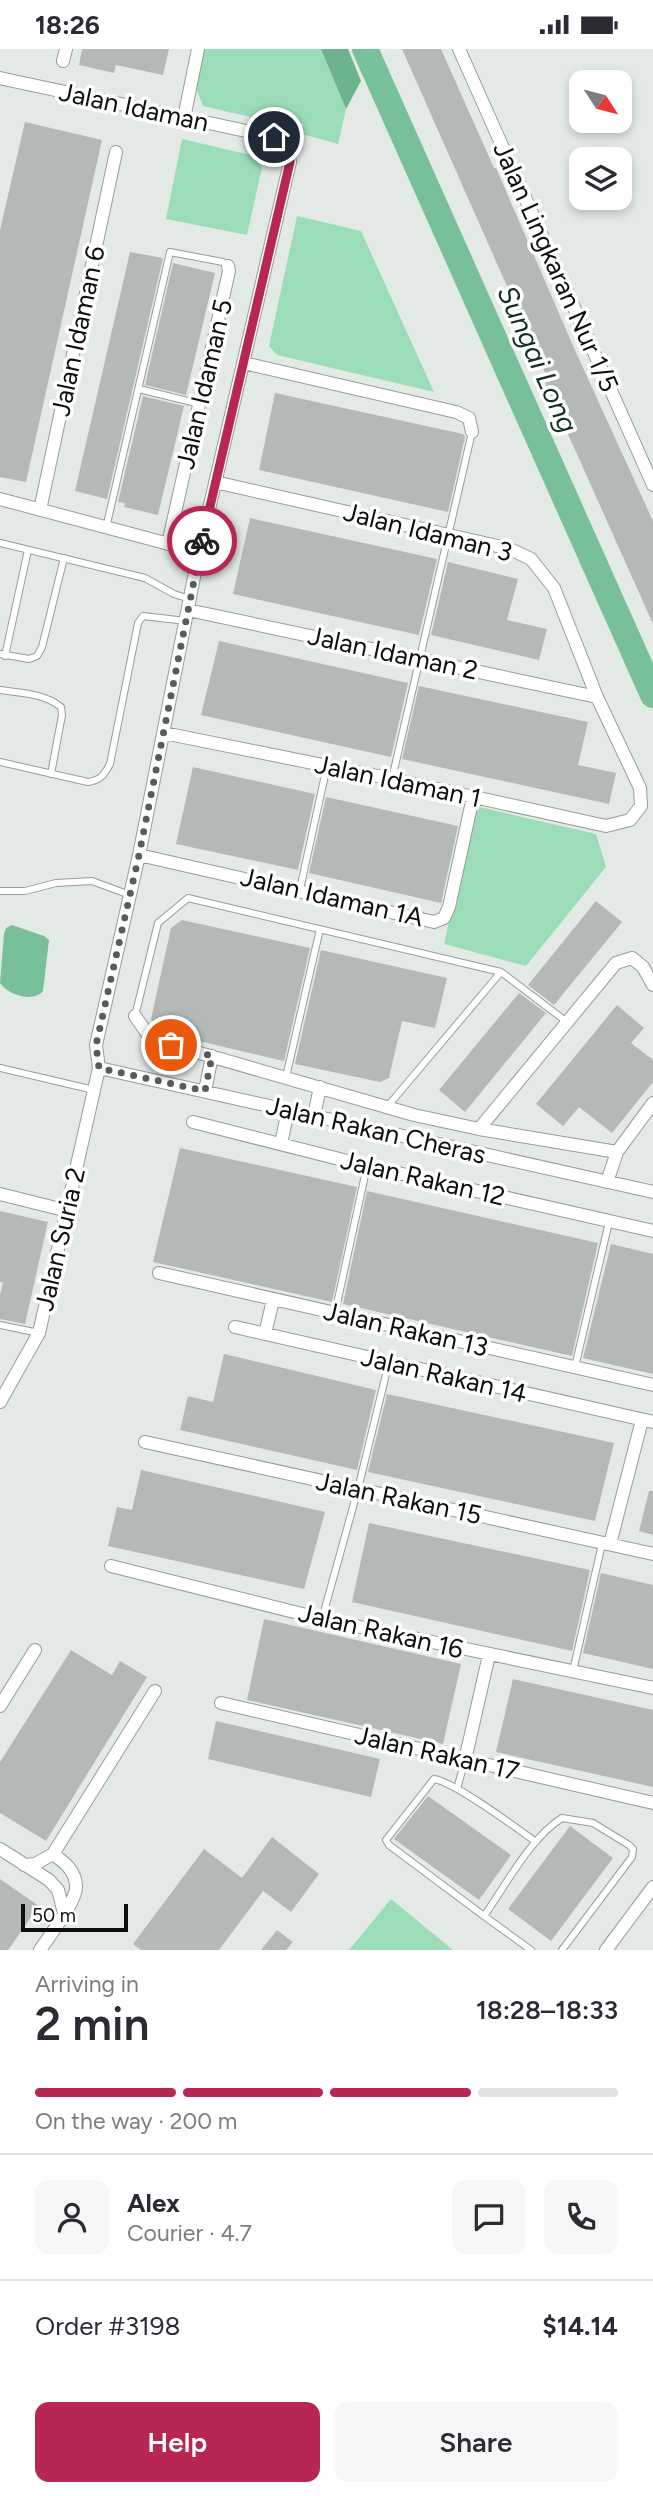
<!DOCTYPE html>
<meta charset="utf-8">
<style>
:root{--surface:#fff;--page:#f7f7f7;--text:#2b2b33;--muted:#7c7c81;--line:#e1e1e2;--accent:#b72751}
body{margin:0;font-family:Figtree,sans-serif;background:var(--page);color:var(--text);height:100vh;display:flex;flex-direction:column;font-size:26px;white-space:nowrap}
*{box-sizing:border-box;margin:0}
p{font-size:23px;color:var(--muted)}
.icon{flex:none;width:38px;height:38px;fill:none;stroke:currentColor;stroke-width:2;stroke-linecap:round;stroke-linejoin:round}
.map{position:relative;height:1901px;overflow:hidden}
.sheet{display:flex;flex-direction:column;background:var(--surface);flex:1}
.sheet>*{flex:none}
.needle{width:46px;rotate:126deg}
.tools{position:absolute;left:569px;top:21px;display:grid;gap:14px}
.tools a{display:grid;place-items:center;width:63px;height:63px;border-radius:14px;background:var(--surface);box-shadow:0 4px 10px #0003;font-size:35px}
.scale{position:absolute;left:21px;bottom:18px;width:107px;box-sizing:border-box;padding-left:7px;border:4px solid #0c0f0d;border-top:0;font-size:19px;line-height:24px;white-space:nowrap;color:#0c0f0d;-webkit-text-stroke:5px #fff;paint-order:stroke}
.pin{position:absolute;display:grid;place-items:center;width:60px;height:60px;color:#fff;margin:-30px;border:4px solid #fff;border-radius:50%;box-shadow:0 2px 7px #0007}
.courier{position:absolute;display:grid;place-items:center;width:70px;height:70px;margin:-35px;border:5px solid #b72751;border-radius:50%;background:#fff;color:#222;box-shadow:0 2px 9px #0007}
.head em{font-style:normal;font-weight:600}
.head div{display:flex;flex-direction:column-reverse}
.head{display:flex;align-items:center;justify-content:space-between;height:119px;padding:0 35px}
h1{font-size:46px;font-weight:600;line-height:52px}
.bar{display:grid;grid-template-columns:repeat(4,1fr);gap:10px 7px;align-content:center;height:84px;padding:0 35px}
.bar i{height:9px;border-radius:5px;background:var(--line)}
.bar .active{background:var(--accent)}
.bar p{grid-column:span 4}
.line{display:flex;align-items:center;gap:18px;padding:0 35px;border-top:2px solid var(--line)}
.line div{flex:1}
.round{display:grid;place-items:center;flex:none;width:74px;height:74px;border-radius:14px;background:var(--page)}
.primary-button{display:flex;gap:14px;margin-top:auto;padding:14px 35px}
.primary-button a{flex:1;height:80px;border-radius:14px;background:var(--accent);color:#fff;font-size:28px;font-weight:600;line-height:80px;text-align:center}
.primary-button a+a{background:var(--page);color:var(--text)}
.status{display:flex;justify-content:space-between;align-items:center;height:49px;padding:0 35px;background:var(--surface);direction:ltr}
.status svg{height:19px;fill:currentColor}
.map>svg:first-child{display:block}
.green{fill:#9bddb8}
.forest{fill:#6cb48e}
.water{fill:#78c099}
.lines{fill:none;stroke-linecap:round;stroke-linejoin:round}
.river{stroke:#78c099;stroke-width:26}
.building{fill:#b3bab6}
.lane-casing{stroke:#969d99;stroke-width:8}
.street-casing{stroke:#969d99;stroke-width:14}
.lane{stroke:#fff;stroke-width:6}
.street{stroke:#fff;stroke-width:12}
.done{stroke:#575c59;stroke-width:7;stroke-dasharray:0 12.6}
.route{stroke:#b72751;stroke-width:9}
.labels{text-anchor:middle;stroke-width:7;stroke-linejoin:round;paint-order:stroke}
.street-label{font-size:26px;fill:#0c0f0d;stroke:#fff}
.water-label{font-size:28px;font-style:italic;fill:#103121;stroke:#fff}
</style>
<div class="status"><b>18:26</b><svg viewBox="0 0 49 12"><path d="M0 12V9h3v3zM5 12V6h3v6zM10 12V3h3v9zM15 12V0h3v12zM26 1h20v11H26zM47 4h2v5h-2z"/></svg></div>
<div class="map">
<svg width="653" height="1901" viewBox="0 0 653 1901">
<rect width="100%" height="100%" fill="#e3eae6"/>
<path class="green" d="M204 0H321L346 60 338 95 302 85 303 75 279 69 277 74 203 57 196 39Z
M182 90 255 107 262 119 247 186 166 170Z
M297 167 361 182 434 343 277 306 269 297Z
M475 757 596 785 606 818 526 917 444 895Z
M391 1850 453 1901H349Z"/>
<path class="forest" d="M321 0H348L361 32 346 60Z"/>
<path class="water" d="M12 876 44 887 49 891 43 942C33 954 8 946 0 934L4 885 6 879Z"/>
<g class="lines">
<path class="river" d="M365 0 653 646"/>
</g>
<path class="building" d="M82 0H169L163 26 116 16 114 24 79 16Z
M402 0H441L494 119H496L574 299 653 472V575L542 327 546 326 533 296Z
M25 73 102 91 26 433 0 428V181Z
M130 203 163 209 107 450 75 442Z
M173 214 215 224 186 346 145 336Z
M275 344 463 385 465 388 448 463 259 421Z
M143 347 184 357 158 466 124 458 125 454 118 453Z
M250 469 437 510 419 586 233 545Z
M448 513 518 530 507 571 547 580 539 611 431 586Z
M219 592 408 634 391 708 201 666Z
M419 637 588 673 578 716 616 724 609 755 402 710Z
M193 718 315 745 298 821 176 795Z
M326 748 458 777 441 854 309 824Z
M596 852 622 873 554 956 528 936Z
M182 871 310 899 284 1012 156 982 151 970 171 879Z
M321 901 447 929 435 979 402 972 389 1029 380 1033 295 1015Z
M519 944 546 964 465 1063 439 1041Z
M617 956 644 979 631 994 653 1011V1033L612 1084 579 1058 563 1077 536 1055Z
M180 1099 357 1138 332 1253 153 1213Z
M367 1142 598 1194 572 1307 343 1255Z
M0 1162 48 1173 25 1275 0 1270V1246L3 1233H0Z
M611 1195 653 1205V1325L583 1309Z
M224 1305 376 1341 357 1421 180 1381 188 1347 213 1353Z
M387 1345 614 1394 595 1472 368 1423Z
M141 1421 325 1463 304 1540 108 1497 117 1458 132 1461Z
M649 1442H653V1486L639 1482Z
M369 1474 590 1521 572 1602 352 1553Z
M601 1524 653 1536V1620L583 1604Z
M264 1570 461 1615 443 1695 247 1651Z
M71 1601 112 1626 120 1612 147 1628 46 1792 0 1764V1713Z
M513 1630 653 1661V1738L496 1703Z
M216 1672 380 1710 371 1748 208 1710Z
M428 1747 511 1806 479 1851 394 1790Z
M570 1777 613 1809 551 1892 508 1860Z
M272 1788 319 1825 291 1863 263 1842 219 1901H141L133 1895 204 1800 242 1829Z
M0 1830 39 1857 8 1901H0Z
M277 1881 293 1893 286 1901H261Z"/>
<g class="lines">
<g class="lane-casing">
<path id="lane" d="M139 340 200 355
M106 479 170 203 223 213 228 217
M0 494 145 529 174 545 190 550
M0 605 29 610 37 607 42 598 64 509
M5 607 28 501
M0 641C21 644 43 644 61 658L62 666 51 725
M0 713 88 733C101 731 104 726 110 715L138 574 143 567 186 572
M392 730 472 383
M300 840 327 717
M0 842H25L56 834 92 832 130 846
M135 967 158 874 188 849 501 923 567 973
M0 1019 94 1041
M286 1028 320 880
M387 1058 501 923
M335 1264 367 1117
M0 1276 39 1284
M575 1318 609 1173
M322 1570 358 1440 389 1313
M573 1622 602 1495
M457 1740 465 1711
M536 1793C515 1778 455 1733 434 1730L386 1791 389 1796 484 1867C506 1836 530 1789 562 1769L593 1774 629 1796 633 1800 632 1808 562 1901
M484 1867 531 1901"/>
</g>
<g class="street-casing">
<path id="street" d="M459 0 653 436
M63 12 66 0
M0 29 274 88 287 98 290 113 199 503 139 806 96 996 99 1019 39 1284 0 1353
M184 69 198 0
M244 314 456 363 469 369 472 383
M0 450 199 503
M40 461 116 103
M168 495 229 222 228 217
M188 561 597 648
M164 684 392 730 606 777 630 771 641 757 640 739 597 648 554 539 531 510 510 500 215 433
M139 806 434 873 444 869 449 858 473 748
M135 967 151 990 414 1066 479 1080 617 1103
M99 1019 653 1143
M205 1042 212 1007
M314 1067 320 1038
M193 1073 367 1117 653 1182
M479 1080 616 914 632 909 643 918 653 936
M281 1095 288 1061
M607 1133 617 1103 653 1054
M0 1145 68 1162
M159 1224 653 1336
M235 1278 653 1373
M265 1285 273 1251
M145 1393 653 1505
M610 1495 642 1371
M111 1517 322 1570 653 1639
M221 1654 653 1754
M0 1657 35 1601
M465 1711 489 1606
M0 1800 49 1831 58 1841 64 1864
M24 1816 35 1815 53 1805 155 1642
M40 1901C49 1887 78 1851 76 1836 75 1821 64 1813 53 1805
M606 1901 653 1838"/>
</g>
<use href="#lane" class="lane"/>
<use href="#street" class="street"/>
</g>
<g class="lines">
<path class="done" d="M171 996 212 1007 205 1042 99 1019 96 996 139 806 202 492"/>
<path class="route" d="M202 492 290 113 287 97 274 88"/>
</g>
<g class="labels">
<g class="street-label">
<text transform="translate(134 58) rotate(12)" y="9">Jalan Idaman</text>
<text transform="translate(556 218) rotate(66)" y="9">Jalan Lingkaran Nur 1/5</text>
<text transform="translate(78 282) rotate(-78)" y="9">Jalan Idaman 6</text>
<text transform="translate(204 335) rotate(-77)" y="9">Jalan Idaman 5</text>
<text transform="translate(428 483) rotate(14)" y="9">Jalan Idaman 3</text>
<text transform="translate(393 604) rotate(12)" y="9">Jalan Idaman 2</text>
<text transform="translate(398 732) rotate(12)" y="9">Jalan Idaman 1</text>
<text transform="translate(332 848) rotate(13)" y="9">Jalan Idaman 1A</text>
<text transform="translate(376 1081) rotate(13)" y="9">Jalan Rakan Cheras</text>
<text transform="translate(423 1129) rotate(13)" y="9">Jalan Rakan 12</text>
<text transform="translate(60 1190) rotate(-77)" y="9">Jalan Suria 2</text>
<text transform="translate(406 1280) rotate(13)" y="9">Jalan Rakan 13</text>
<text transform="translate(444 1326) rotate(13)" y="9">Jalan Rakan 14</text>
<text transform="translate(399 1449) rotate(12)" y="9">Jalan Rakan 15</text>
<text transform="translate(381 1582) rotate(13)" y="9">Jalan Rakan 16</text>
<text transform="translate(437 1704) rotate(13)" y="9">Jalan Rakan 17</text>
</g>
<g class="water-label">
<text transform="translate(538 310) rotate(66)" y="10">Sungai Long</text>
</g>
</g>
</svg>
<div class="tools">
<a><svg class="needle" viewBox="-14 -14 28 28"><path d="M0-13l5 13h-10z" fill="#e53935"/><path d="M0 13l5-13h-10z" fill="#7c7c81"/></svg></a>
<a><svg class="icon" aria-label="layers" viewBox="0 0 24 24"><path d="M12 4l9 5-9 5-9-5zM3 14l9 5 9-5"/></svg></a>
</div>
<div class="scale">50 m</div>
<div class="pin" style="left:171px;top:996px;background:#ea580c"><svg class="icon" aria-label="bag" viewBox="0 0 24 24"><path d="M5 8h14l-1 12H6zM9 8a3 3 0 0 1 6 0"/></svg></div>
<div class="pin" style="left:274px;top:88px;background:#1f2937"><svg class="icon" aria-label="home" viewBox="0 0 24 24"><path d="M3 11l9-7 9 7M6 9v11h12V9"/></svg></div>
<div class="courier" style="left:202px;top:492px"><svg class="icon" aria-label="bike" viewBox="0 0 24 24"><circle cx="6" cy="16" r="4"/><circle cx="18" cy="16" r="4"/><path d="M6 16l4-8h5l3 8M10 8l3 8H6M13 5h3"/></svg></div>
</div>
<section class="sheet">
<div class="head"><div><h1>2 min</h1><p>Arriving in</p></div><em>18:28–18:33</em></div>
<div class="bar"><i class="active"></i><i class="active"></i><i class="active"></i><i></i><p>On the way · 200 m</p></div>
<div class="line" style="height:126px"><a class="round"><svg class="icon" aria-label="person" viewBox="0 0 24 24"><circle cx="12" cy="8" r="4"/><path d="M4 21q1-7 8-7t8 7"/></svg></a><div><b>Alex</b><p>Courier · 4.7</p></div><a class="round"><svg class="icon" aria-label="chat" viewBox="0 0 24 24"><path d="M4 5h16v11H9l-5 4z"/></svg></a><a class="round"><svg class="icon" aria-label="phone" viewBox="0 0 24 24"><path d="M5 4h4l2 5-3 2q2 4 5 5l2-3 5 2v4C11 20 4 13 5 4z"/></svg></a></div>
<div class="line" style="height:91px"><div>Order #3198</div><b>$14.14</b></div>
<div class="primary-button"><a>Help</a><a>Share</a></div>
</section>
